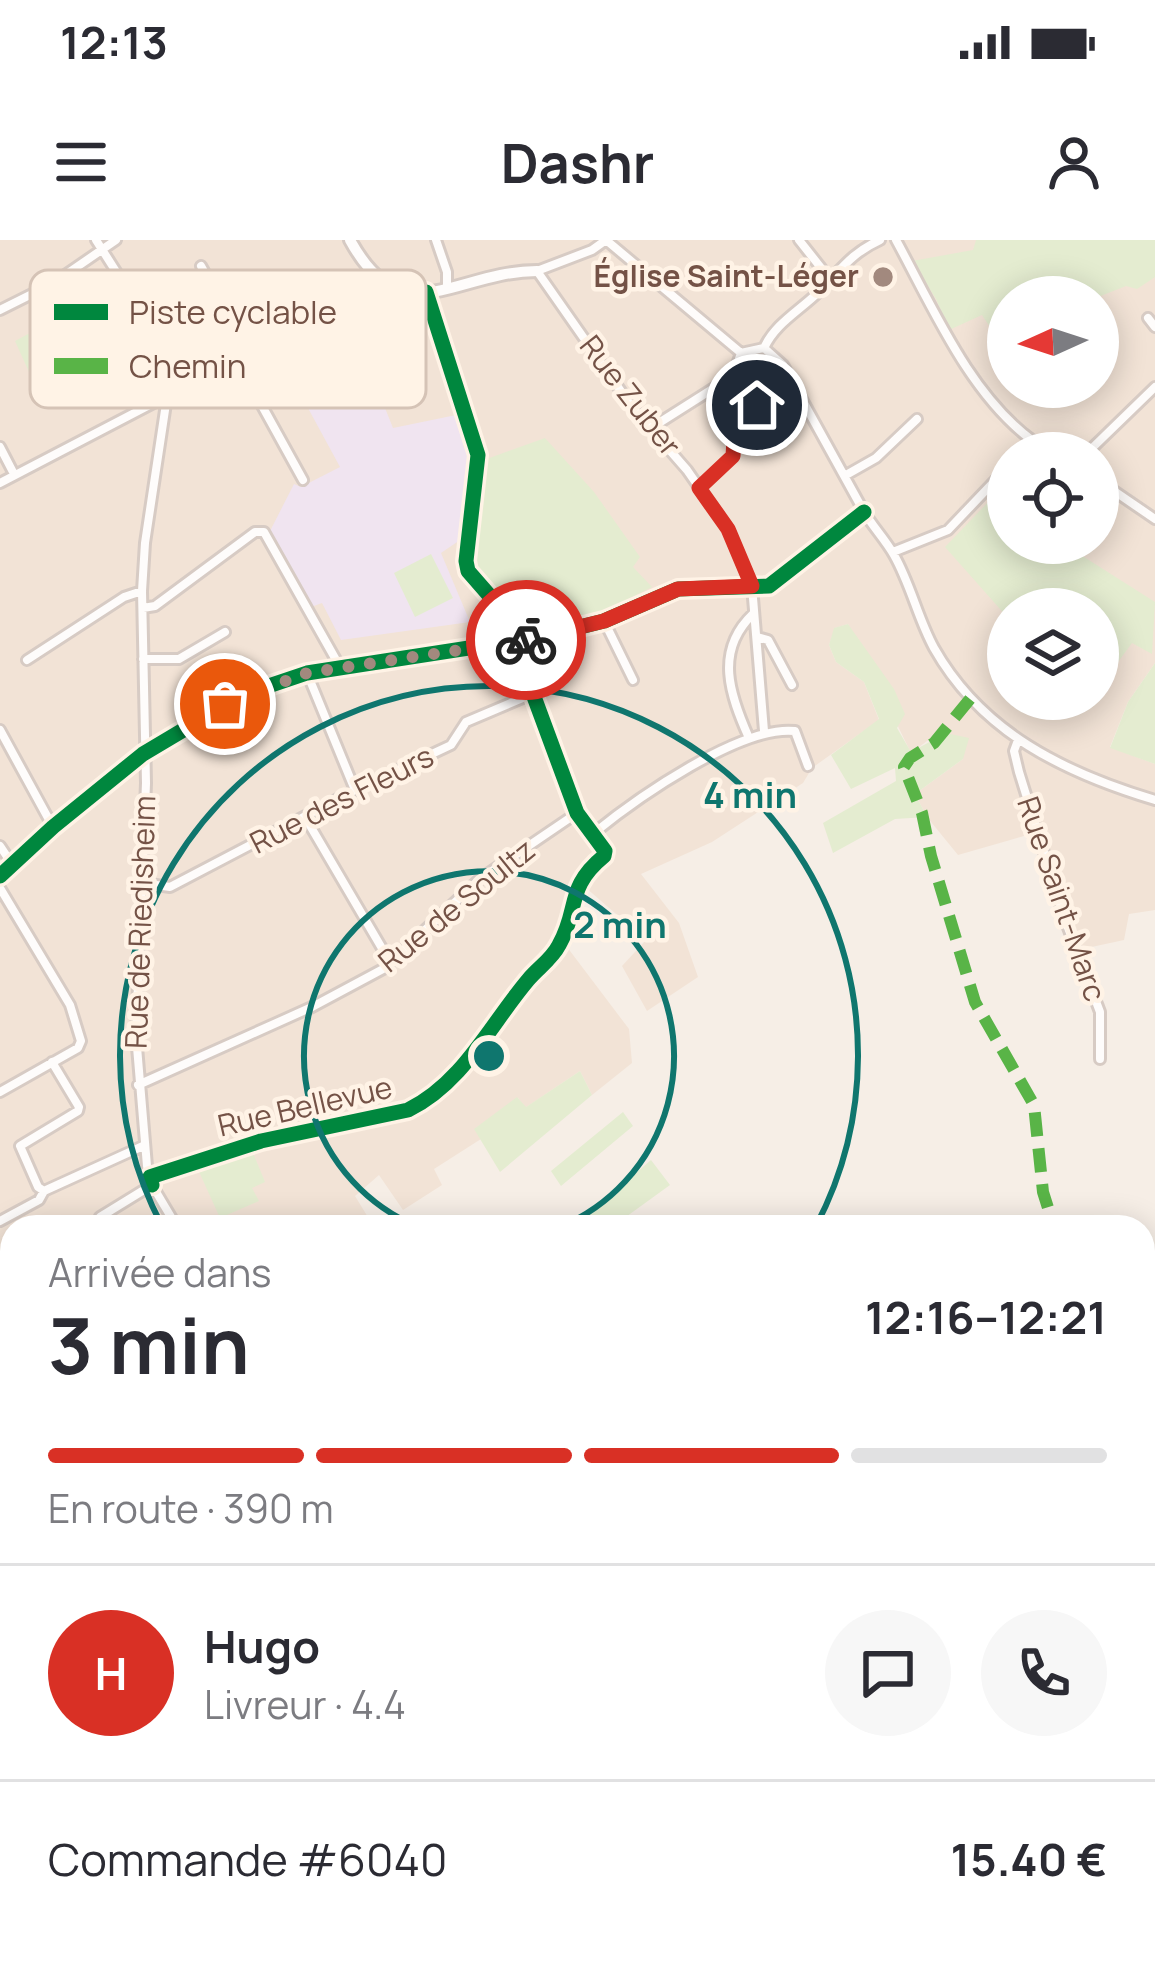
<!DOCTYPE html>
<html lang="fr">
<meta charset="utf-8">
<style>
:root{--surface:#fff;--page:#f7f7f7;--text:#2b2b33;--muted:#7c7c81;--line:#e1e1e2;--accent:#d93025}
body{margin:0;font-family:Manrope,sans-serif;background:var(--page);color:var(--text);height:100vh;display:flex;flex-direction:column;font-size:45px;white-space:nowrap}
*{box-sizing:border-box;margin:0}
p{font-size:39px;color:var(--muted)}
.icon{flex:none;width:66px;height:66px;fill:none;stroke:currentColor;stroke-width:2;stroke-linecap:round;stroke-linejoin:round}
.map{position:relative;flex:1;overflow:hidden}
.drawer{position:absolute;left:0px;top:975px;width:1155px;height:747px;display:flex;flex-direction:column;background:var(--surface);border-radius:36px 36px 0 0;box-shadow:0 6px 30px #0003}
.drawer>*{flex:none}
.needle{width:78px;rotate:267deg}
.tools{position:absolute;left:987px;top:36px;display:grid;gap:24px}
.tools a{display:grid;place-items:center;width:132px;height:132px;border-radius:50%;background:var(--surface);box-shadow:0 6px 30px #0003;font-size:60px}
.pin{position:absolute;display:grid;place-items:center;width:102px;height:102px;color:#fff;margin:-51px;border:6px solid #fff;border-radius:50%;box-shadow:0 3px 12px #0007}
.courier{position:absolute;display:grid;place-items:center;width:120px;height:120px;margin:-60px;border:9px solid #d93025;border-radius:50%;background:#fff;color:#222;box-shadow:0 3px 15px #0007}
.headline em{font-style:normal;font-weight:700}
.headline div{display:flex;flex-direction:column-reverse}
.headline{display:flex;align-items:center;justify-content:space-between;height:204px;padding:0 48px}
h1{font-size:78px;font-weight:700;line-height:90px}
.bar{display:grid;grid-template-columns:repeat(4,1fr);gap:18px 12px;align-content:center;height:144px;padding:0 48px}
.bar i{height:15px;border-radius:9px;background:var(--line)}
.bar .active{background:var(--accent)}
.bar p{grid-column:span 4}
.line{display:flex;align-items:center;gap:30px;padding:0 48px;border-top:3px solid var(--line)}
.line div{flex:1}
.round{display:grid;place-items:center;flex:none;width:126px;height:126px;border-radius:63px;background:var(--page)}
.status{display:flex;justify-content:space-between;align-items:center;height:84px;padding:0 60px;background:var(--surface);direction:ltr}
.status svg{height:33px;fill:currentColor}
header{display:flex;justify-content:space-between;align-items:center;height:156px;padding:0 48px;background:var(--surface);font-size:54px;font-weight:700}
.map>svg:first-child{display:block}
.residential{fill:#f2e3d6;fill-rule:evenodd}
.education{fill:#f0e4f0}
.green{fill:#e4ecd0}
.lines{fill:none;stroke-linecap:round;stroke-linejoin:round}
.minor-casing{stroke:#d7cbc4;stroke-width:14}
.secondary-casing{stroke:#d6cac3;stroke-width:16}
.minor{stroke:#fefcfb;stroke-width:8}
.secondary{stroke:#fefcfb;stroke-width:10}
.quiet{stroke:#59b447;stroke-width:12;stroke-dasharray:24 12;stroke-linecap:butt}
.cycleway-casing{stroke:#fff3e6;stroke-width:22}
.cycleway{stroke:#00873e;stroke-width:15}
.done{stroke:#a2897e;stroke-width:12;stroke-dasharray:0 21.6}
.route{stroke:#d93025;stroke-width:15}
.ring{fill:none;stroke:#0f766e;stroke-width:6}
.poi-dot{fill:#a2897e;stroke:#fff3e6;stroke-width:4.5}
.labels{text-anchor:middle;stroke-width:9;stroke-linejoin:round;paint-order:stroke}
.poi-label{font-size:30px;font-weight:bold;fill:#745246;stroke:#fff3e6;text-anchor:end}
.street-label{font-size:30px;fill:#745246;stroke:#fff3e6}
.key{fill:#fff3e6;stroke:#d5c3b6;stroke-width:3}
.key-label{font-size:33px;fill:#745246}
.centre{fill:#0f766e;stroke:#fff3e6;stroke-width:6}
.ring-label{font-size:36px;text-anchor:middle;font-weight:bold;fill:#0f766e;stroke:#fff3e6;stroke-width:9;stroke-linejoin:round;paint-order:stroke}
</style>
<div class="status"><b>12:13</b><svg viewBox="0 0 49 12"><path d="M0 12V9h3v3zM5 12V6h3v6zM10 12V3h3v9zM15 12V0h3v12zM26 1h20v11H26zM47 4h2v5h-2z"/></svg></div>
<header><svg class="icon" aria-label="menu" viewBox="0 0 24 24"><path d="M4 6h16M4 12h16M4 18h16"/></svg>Dashr<svg class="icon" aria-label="person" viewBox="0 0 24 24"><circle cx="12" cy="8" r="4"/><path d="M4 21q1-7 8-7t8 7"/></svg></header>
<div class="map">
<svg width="1155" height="1721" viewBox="0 0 1155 1721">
<rect width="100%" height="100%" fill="#f6eee6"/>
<path class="residential" d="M0 0H1155V423L1128 462 1110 507 1155 524V670L1129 674 1124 700 1073 711 1031 594 958 615 927 577 915 554 963 519 931 498 911 513 848 384 835 388 829 405 836 422 864 442 879 480 812 528 803 543 712 602 641 634 679 683 698 737 647 771 622 726 646 700 585 647 564 703 629 789 632 823 592 855 580 831 525 868 518 858 475 889 481 899 434 929 442 945 403 970 379 935 355 956 374 987H12V1018L0 1023ZM1008 57H1098V147H1008ZM1008 213H1098V303H1008ZM1008 369H1098V459H1008Z"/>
<path class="education" d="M371 133 393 188 461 174 466 199 463 206 470 214 471 231 463 298 441 313 470 382 341 400 322 363 311 367 268 295 294 244 301 247 340 227 302 157Z"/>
<path class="green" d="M976 0H1155V37L1137 49 1126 46 1098 57H1008V86L994 93 982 75 949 90 936 59 912 21 973 10Z
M77 76 108 130 83 144 91 160 88 162 79 148 63 160 59 154 43 163 15 101 54 80 59 86Z
M545 198 594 252 640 317 633 327 652 347 601 373 539 390 521 368 510 376 507 367 472 325 484 220Z
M993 257 1008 271V303H1043L1049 307 1062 303 1155 362 1152 414 1132 403 1098 449V369H1008V378L945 307Z
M431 314 453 358 415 377 394 333Z
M848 384 894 449 905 474 897 488 911 512 946 493 969 498 963 519 915 554 927 577 895 579 833 613 823 583 896 541 895 528 851 549 831 515 879 479 864 442 836 422 829 405 834 388Z
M1155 423V524L1110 508 1128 462Z
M580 831 592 855 500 932 474 889 517 857 526 867Z
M623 872 633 886 561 946 551 931Z
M251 908 265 942 252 948 259 961 220 978 196 925Z
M651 920 670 945 612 987H584L580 981Z
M12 1018V1142H0V1023Z"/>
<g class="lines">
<g class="minor-casing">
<path id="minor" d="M96 0 188 145
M436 0 447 32V48
M799 0 829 38
M896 0C933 68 970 155 1033 201 1040 206 1051 209 1059 213
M201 26 252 118
M0 70 52 44 116 0
M1148 78 1155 87
M764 108 783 125C810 173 836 222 863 270 872 286 885 299 894 315 911 345 918 379 934 408 982 493 1065 533 1155 560
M741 113 606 0 592 10 537 31 632 167 687 230 728 289 752 346 764 491
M741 113 764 108C774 86 794 74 812 58 838 35 847 15 880 0
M239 124 303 240
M167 157 145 303 142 351 146 543 136 795 147 926 152 945 177 987
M651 188 733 136 741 113
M0 207 14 234
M1087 213 1155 147
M846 235 876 218 917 179
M1098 240 1155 279
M0 243 188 145 385 61 392 50
M699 248 733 216 735 184 757 165 737 132
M893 312 948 290 1008 227
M143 368 155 366 255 292H264L340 427
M604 381 633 440
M757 397 768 400 792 445
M143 419H179L225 392
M27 420 124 357 142 351
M307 433 355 550
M0 490 53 587
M749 498C730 455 714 411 753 374
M1018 500 1014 511 1019 532 1064 677 1100 772V819
M305 577 390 722
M594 593C637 558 741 485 795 491L808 526
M0 606 12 624
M0 636 53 587 143 514 242 455 307 433 540 397 604 381 678 349 769 346 864 272
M142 643 170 647 355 550 451 505 466 482 532 454
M0 648 70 765 81 801 78 808 0 852
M138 845 312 767 383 729 480 639 577 573
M150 937 261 901 408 870C463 843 490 785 528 740 538 728 552 719 559 705 580 668 565 648 604 616L605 611 577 573 502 370 468 331 466 321 478 215 426 52
M44 951 38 947 20 906 78 871 79 867 52 822
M0 981 39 960 44 951 143 906
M103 987 100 977 152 945"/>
</g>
<g class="secondary-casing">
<path id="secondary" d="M350 0C403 97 455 31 537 31"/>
</g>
<use href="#minor" class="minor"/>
<use href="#secondary" class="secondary"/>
<path class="quiet" d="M970 459 934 503 910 518 904 527 922 573 931 616 975 762 1034 865 1043 952 1054 987
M1143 1407 1155 1481 1149 1520
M297 1710 299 1721
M124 1721 165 1710"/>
<g class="cycleway-casing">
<path id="cycleway" d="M0 636 53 587 143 514 242 455 307 433 540 397 604 381 678 349 769 346 864 272
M152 945 150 937 261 901 408 870C463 843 490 785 528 740 538 728 552 719 559 705 580 668 565 648 604 616L605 611 577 573 502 370 468 331 466 321 478 215 426 52"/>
</g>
<use href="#cycleway" class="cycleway"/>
</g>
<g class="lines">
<path class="done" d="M225 464 307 433 526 400"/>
<path class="route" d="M526 400 604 381 678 349 752 346 728 289 699 248 733 216 735 184 757 165"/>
</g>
<g class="ring">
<path d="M418 987A185 185 0 1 1 560 987"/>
<path d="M162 986A369 369 0 1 1 816 986"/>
</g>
<circle class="poi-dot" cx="883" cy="37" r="12"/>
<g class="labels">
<g class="poi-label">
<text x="859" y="47">Église Saint-Léger</text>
</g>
<g class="street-label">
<text transform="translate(630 156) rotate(52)" y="10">Rue Zuber</text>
<text transform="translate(342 560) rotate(-27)" y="10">Rue des Fleurs</text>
<text transform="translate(1061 659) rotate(71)" y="10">Rue Saint-Marc</text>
<text transform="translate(457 666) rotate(-39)" y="10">Rue de Soultz</text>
<text transform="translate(141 682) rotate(-88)" y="10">Rue de Riedisheim</text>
<text transform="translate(305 867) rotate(-13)" y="10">Rue Bellevue</text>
</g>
</g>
<rect x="30" y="30" width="396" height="138" rx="18" class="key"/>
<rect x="54" y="64" width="54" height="16" fill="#00873e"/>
<rect x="54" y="118" width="54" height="16" fill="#59b447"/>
<g class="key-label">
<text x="129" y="84">Piste cyclable</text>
<text x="129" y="138">Chemin</text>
</g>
<circle cx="489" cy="816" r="18" class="centre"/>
<g class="ring-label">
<text x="750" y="568">4 min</text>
<text x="620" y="698">2 min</text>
</g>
</svg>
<div class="tools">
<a><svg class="needle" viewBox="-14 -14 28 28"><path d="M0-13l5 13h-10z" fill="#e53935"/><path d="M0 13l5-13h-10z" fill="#7c7c81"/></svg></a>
<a><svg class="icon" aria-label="locate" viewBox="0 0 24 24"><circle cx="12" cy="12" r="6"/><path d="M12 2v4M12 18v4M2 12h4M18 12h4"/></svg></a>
<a><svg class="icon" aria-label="layers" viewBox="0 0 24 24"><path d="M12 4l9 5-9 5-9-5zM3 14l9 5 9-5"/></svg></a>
</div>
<div class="pin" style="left:225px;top:464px;background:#ea580c"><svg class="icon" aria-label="bag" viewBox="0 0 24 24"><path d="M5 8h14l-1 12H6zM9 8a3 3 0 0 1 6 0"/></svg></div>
<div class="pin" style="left:757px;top:165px;background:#1f2937"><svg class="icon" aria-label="home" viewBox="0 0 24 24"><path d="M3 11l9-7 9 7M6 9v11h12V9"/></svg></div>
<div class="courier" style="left:526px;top:400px"><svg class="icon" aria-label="bike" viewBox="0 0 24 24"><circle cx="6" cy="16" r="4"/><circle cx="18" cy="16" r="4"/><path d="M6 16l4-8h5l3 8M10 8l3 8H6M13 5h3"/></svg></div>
<section class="drawer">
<div class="headline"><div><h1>3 min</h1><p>Arrivée dans</p></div><em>12:16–12:21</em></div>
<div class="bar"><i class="active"></i><i class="active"></i><i class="active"></i><i></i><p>En route · 390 m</p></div>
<div class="line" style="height:216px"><b class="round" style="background:var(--accent);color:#fff">H</b><div><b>Hugo</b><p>Livreur · 4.4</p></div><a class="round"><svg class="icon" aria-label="chat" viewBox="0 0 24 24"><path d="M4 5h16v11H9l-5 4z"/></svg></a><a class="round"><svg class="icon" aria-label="phone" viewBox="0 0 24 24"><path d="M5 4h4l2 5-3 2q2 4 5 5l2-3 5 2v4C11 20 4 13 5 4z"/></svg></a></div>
<div class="line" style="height:156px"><div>Commande #6040</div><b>15.40 €</b></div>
</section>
</div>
